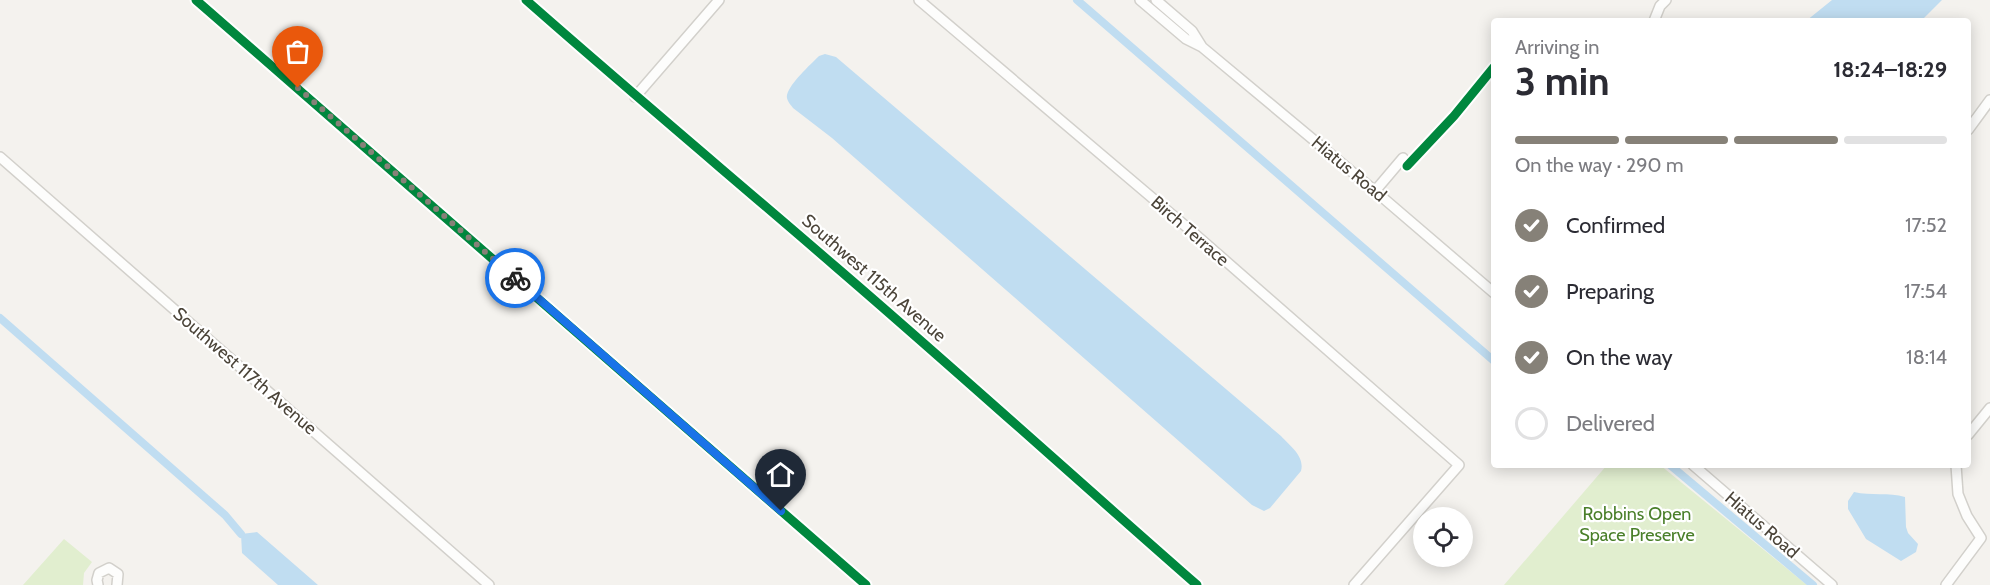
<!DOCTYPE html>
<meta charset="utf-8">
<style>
:root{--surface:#fff;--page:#f7f7f7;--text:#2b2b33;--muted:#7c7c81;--line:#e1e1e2;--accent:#868178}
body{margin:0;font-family:Cabin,sans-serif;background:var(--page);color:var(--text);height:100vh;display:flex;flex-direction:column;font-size:22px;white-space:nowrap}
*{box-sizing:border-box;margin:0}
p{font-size:20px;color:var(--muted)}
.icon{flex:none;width:33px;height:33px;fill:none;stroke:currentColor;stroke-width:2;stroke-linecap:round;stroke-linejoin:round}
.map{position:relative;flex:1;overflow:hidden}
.panel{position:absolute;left:1491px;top:18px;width:480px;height:450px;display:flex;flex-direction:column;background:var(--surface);border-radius:6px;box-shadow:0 3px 15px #0003}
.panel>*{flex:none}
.tools{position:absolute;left:1413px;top:507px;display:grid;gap:12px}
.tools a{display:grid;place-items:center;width:60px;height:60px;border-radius:50%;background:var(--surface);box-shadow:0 3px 15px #0003;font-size:30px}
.pin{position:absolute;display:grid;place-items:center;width:51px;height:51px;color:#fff;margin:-62px -26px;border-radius:50% 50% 50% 0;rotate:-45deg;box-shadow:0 0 6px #0007}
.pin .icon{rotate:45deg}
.courier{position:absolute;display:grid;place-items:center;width:60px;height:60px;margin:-30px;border:4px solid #1a73e8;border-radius:50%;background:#fff;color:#222;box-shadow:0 2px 8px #0007}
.headline em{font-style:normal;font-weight:800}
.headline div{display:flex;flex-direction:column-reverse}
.headline{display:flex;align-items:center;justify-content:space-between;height:102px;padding:0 24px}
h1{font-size:39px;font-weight:800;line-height:45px}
.bar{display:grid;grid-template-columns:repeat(4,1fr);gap:9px 6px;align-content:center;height:72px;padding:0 24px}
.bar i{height:8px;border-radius:4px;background:var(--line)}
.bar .selected{background:var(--accent)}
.bar p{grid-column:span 4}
ol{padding:0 24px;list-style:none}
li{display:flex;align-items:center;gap:18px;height:66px}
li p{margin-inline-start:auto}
li .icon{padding:6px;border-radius:50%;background:var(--accent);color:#fff;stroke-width:4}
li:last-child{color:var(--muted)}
li i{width:33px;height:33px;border:3px solid var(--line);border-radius:50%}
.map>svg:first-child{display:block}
.green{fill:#e1eecf}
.water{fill:#c0ddf1}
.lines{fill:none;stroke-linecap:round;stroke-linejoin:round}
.canal{stroke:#c0ddf1;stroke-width:8}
.minor-casing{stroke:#d2d0cb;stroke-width:12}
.minor{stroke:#fdfdfc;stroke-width:9}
.cycleway-casing{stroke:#fff;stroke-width:13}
.cycleway{stroke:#00873e;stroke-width:9}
.done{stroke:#868178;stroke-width:6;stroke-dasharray:0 10.8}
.route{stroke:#1a73e8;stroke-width:8}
.labels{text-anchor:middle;stroke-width:4.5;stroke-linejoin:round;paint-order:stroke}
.street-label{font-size:18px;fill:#4b4439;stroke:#fff}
.park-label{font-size:18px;fill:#4a7f2a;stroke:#fff}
</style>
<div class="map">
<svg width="1990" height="585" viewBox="0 0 1990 585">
<rect width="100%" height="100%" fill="#f4f2ee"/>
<path class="green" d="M1607 465H1660L1807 585H1504Z
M64 539 92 562 84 573 83 585H23Z"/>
<path class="water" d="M1832 0H1942L1921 21H1806Z
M825 54 836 57 1281 436C1290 446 1305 456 1301 471L1270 508 1264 511 1252 505 832 138 793 108C790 104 786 100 787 95 790 83 810 65 819 56Z
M1854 492C1871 496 1889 492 1905 497L1906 527 1908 533 1918 544 1916 552 1901 561 1866 539 1848 509V501Z
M257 532 318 585H278L242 553 241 534Z"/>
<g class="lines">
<path class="canal" d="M1077 0 1494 361
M0 318 225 515 241 534
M1670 465 1813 585"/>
<g class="minor-casing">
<path id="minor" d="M196 0 866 585
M526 0C628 90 733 178 836 267 957 371 1076 479 1197 585
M919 0 1196 235 1459 465 1354 585
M1140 0 1186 39 1202 47 1375 191 1494 293
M1156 0 1192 31 1202 47
M1654 21 1660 6 1666 0
M635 97 719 0
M1968 130 1990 100
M0 157 489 585
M1375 191 1403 158
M1968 435 1990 408
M1693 465 1832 585
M1956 465 1958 494 1967 516 1981 538
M98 585 97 580 99 573 109 568 118 574 117 585
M1946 585 1981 538"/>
</g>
<use href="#minor" class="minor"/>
<g class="cycleway-casing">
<path id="cycleway" d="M196 0 866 585
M526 0C628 90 733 178 836 267 957 371 1076 479 1197 585
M1407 166 1454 116 1494 67"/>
</g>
<use href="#cycleway" class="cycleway"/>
</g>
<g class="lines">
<path class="done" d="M298 88 515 278"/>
<path class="route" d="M515 278 781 511"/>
</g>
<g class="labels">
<g class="street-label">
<text transform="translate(1349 169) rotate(40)" y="6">Hiatus Road</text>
<text transform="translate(1190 231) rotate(41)" y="6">Birch Terrace</text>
<text transform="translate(874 278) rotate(41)" y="6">Southwest 115th Avenue</text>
<text transform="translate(245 371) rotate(41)" y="6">Southwest 117th Avenue</text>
<text transform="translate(1762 525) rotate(41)" y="6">Hiatus Road</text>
</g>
<g class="park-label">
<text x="1637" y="520">Robbins Open<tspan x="1637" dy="21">Space Preserve</tspan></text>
</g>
</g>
</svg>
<div class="tools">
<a><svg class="icon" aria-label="locate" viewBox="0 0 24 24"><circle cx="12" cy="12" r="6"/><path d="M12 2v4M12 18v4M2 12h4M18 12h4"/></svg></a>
</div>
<div class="pin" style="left:298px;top:88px;background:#ea580c"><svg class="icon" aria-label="bag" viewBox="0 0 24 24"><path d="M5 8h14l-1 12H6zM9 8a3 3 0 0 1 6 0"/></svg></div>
<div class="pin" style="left:781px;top:511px;background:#1f2937"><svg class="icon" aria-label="home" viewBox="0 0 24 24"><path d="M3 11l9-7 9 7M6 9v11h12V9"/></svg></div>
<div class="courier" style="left:515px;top:278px"><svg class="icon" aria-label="bike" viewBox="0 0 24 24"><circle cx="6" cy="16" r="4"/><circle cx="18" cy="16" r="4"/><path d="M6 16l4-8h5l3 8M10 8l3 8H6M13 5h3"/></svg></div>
<section class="panel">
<div class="headline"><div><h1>3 min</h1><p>Arriving in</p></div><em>18:24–18:29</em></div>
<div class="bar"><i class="selected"></i><i class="selected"></i><i class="selected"></i><i></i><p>On the way · 290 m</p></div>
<ol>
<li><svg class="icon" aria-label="check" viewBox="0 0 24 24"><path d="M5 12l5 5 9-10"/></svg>Confirmed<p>17:52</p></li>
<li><svg class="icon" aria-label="check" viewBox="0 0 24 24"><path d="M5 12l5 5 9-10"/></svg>Preparing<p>17:54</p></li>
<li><svg class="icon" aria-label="check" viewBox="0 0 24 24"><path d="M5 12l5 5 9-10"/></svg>On the way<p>18:14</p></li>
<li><i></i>Delivered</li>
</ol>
</section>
</div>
